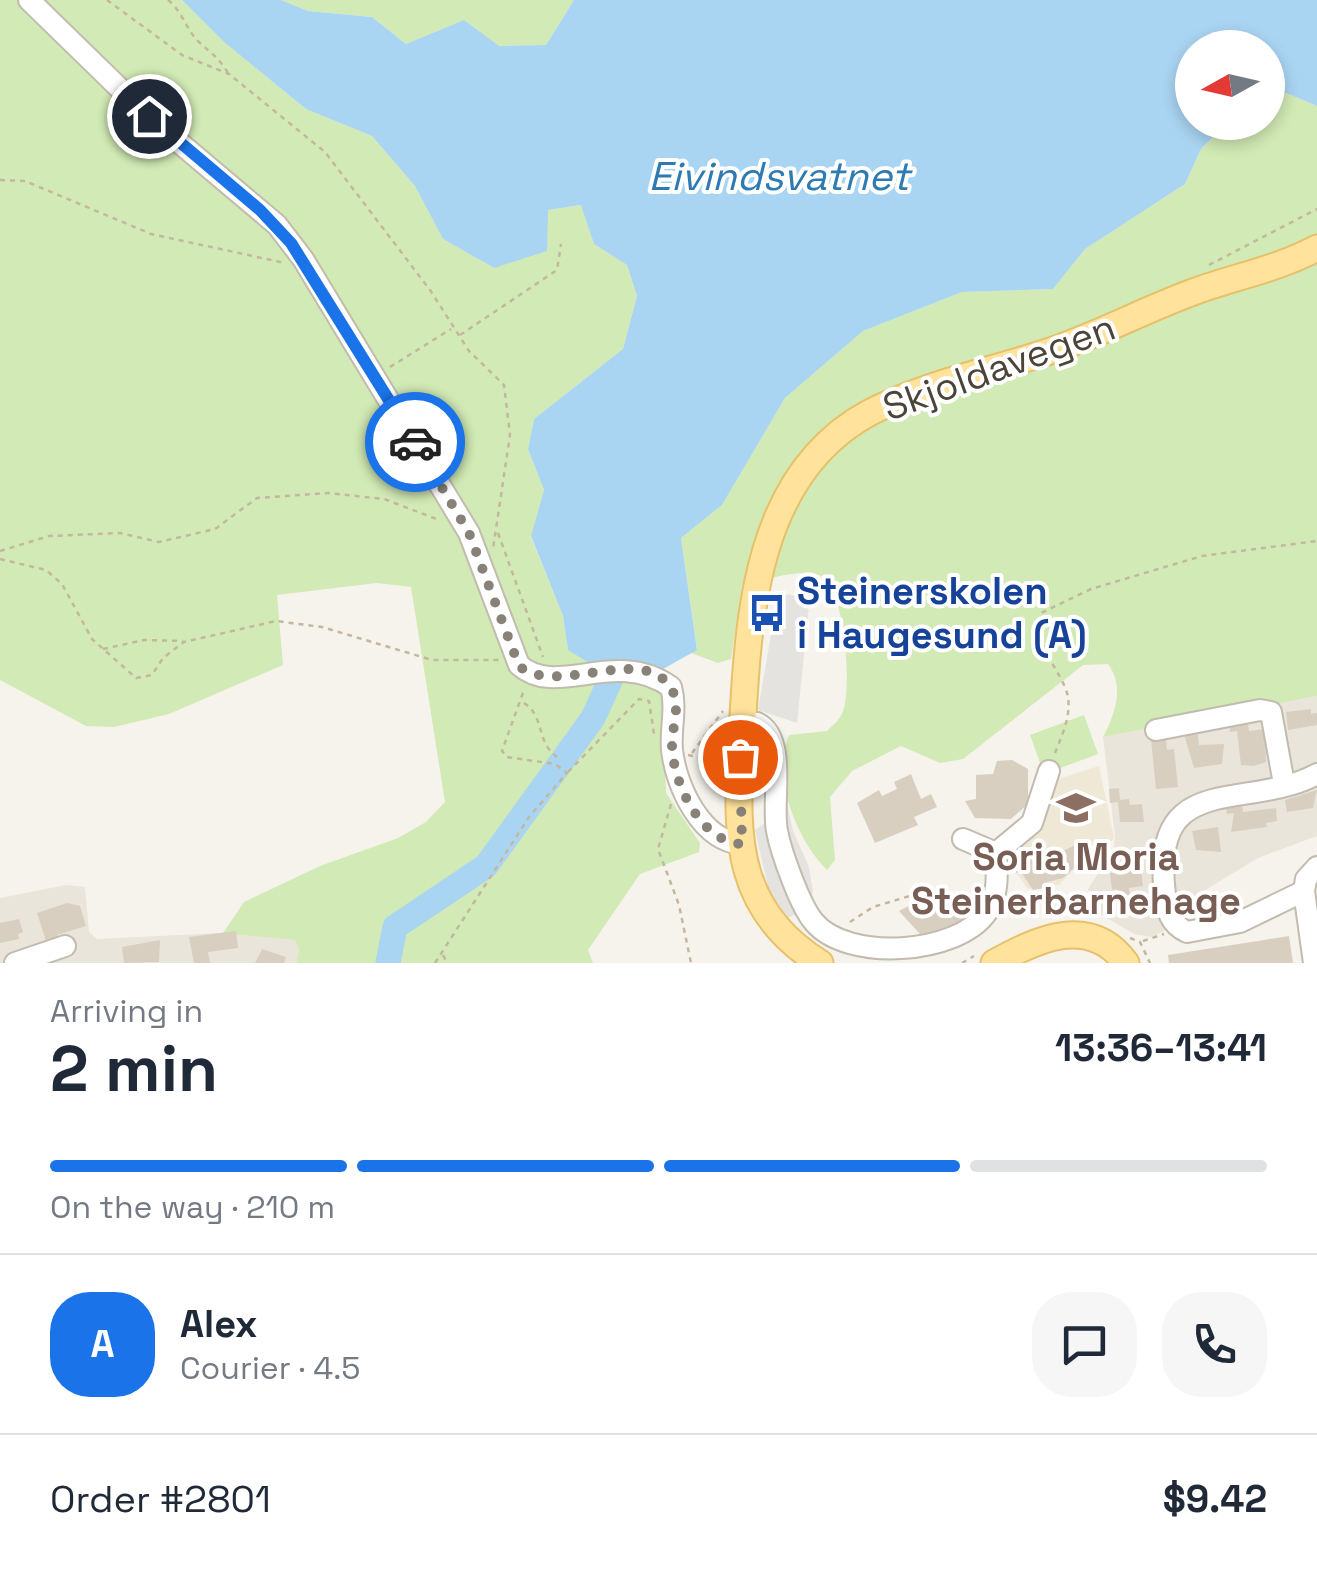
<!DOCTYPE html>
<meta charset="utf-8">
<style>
:root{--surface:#fff;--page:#f6f6f7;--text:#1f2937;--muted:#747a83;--line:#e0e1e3;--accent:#1a73e8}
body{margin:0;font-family:"Space Grotesk",sans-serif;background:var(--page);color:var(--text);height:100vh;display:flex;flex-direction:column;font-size:38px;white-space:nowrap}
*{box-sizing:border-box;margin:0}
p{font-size:32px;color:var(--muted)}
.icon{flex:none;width:55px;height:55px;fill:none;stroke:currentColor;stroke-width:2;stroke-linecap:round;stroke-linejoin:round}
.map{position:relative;height:963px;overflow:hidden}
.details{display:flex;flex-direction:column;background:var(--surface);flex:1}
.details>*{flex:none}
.needle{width:65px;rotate:262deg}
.tools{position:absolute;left:1175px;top:30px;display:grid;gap:20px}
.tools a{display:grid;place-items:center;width:110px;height:110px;border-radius:50%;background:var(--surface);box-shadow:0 5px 15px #0003;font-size:50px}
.pin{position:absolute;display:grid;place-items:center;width:85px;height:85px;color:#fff;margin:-42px;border:5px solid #fff;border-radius:50%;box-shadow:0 2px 10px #0007}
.courier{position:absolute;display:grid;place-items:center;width:100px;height:100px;margin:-50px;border:8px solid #1a73e8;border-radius:50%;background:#fff;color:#222;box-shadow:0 2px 12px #0007}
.head em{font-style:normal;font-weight:700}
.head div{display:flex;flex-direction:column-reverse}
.head{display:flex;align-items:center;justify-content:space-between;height:170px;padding:0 50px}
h1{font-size:65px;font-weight:700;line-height:75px}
.bar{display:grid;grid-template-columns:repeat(4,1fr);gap:15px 10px;align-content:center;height:120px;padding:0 50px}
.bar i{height:12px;border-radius:8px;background:var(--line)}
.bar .selected{background:var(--accent)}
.bar p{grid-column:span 4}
.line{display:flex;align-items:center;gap:25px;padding:0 50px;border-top:2px solid var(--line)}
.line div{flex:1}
.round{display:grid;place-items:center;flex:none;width:105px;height:105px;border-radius:40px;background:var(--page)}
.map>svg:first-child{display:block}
.residential{fill:#eae5da}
.education{fill:#efe8d6}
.green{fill:#d2eab5}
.parking{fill:#e5e3e0}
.water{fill:#a9d4f2}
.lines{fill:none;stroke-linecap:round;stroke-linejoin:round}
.river{stroke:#a9d4f2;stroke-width:25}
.building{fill:#d8cfc1}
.minor-casing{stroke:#c2bbae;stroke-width:24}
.major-casing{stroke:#e6c16a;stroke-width:29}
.path{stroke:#c4b79f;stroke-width:2.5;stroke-dasharray:5 5;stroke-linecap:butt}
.minor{stroke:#fff;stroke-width:20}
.major{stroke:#ffe39c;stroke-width:25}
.done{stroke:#878178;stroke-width:10;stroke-dasharray:0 18}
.route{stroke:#1a73e8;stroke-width:12}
.labels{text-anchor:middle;stroke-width:8;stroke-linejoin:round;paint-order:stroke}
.street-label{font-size:38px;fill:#4b4439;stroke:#fff}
.transit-label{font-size:38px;font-weight:bold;fill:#164399;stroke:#fff;text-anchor:start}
.education-label{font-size:38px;font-weight:bold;fill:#785e54;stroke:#fff}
.water-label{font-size:40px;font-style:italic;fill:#2e7ab2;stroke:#fff}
</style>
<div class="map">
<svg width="1317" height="963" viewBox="0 0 1317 963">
<rect width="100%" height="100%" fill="#f6f3ec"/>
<path class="residential" d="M1317 696V836L1258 858 1202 892 1178 911 1171 927 1152 937 1134 934 1097 912 1088 889 1114 848 1115 836 1103 737Z
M66 885 85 887 89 932 97 939 240 932 295 940 299 949 296 963H0V898Z"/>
<path class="education" d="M1099 766 1114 838 1103 850 1085 858 1059 885 1028 889 1007 860 1033 837 1055 780Z"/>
<path class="green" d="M0 0H182L224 42 306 109 372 136 415 186 443 239 494 268 547 210 582 205 594 244 627 265 637 296 623 349 534 419 528 449 544 490 531 537 563 616 568 650 663 669 666 793 700 843 699 852 640 874 588 950 593 963H296L299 949 295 940 223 933 244 902 320 866 398 838 426 822 445 802 411 587 377 583 277 595 283 665 169 714 114 727 86 726 0 680Z
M281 0H574L546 45 498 46 464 20 406 44 372 17 308 11Z
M1286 93 1317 106V696L1103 737C1115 714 1125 687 1108 664L1083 665 963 759 940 763 901 746 852 771 830 797 835 860 827 870C797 840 771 777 789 735L827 731C832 726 839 720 842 714 853 691 845 583 819 575 797 568 764 581 742 585L731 659 718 663 691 653 697 649 681 538 722 505 785 398 863 331 962 292 1053 289 1085 249 1185 184 1201 149 1227 123 1268 122V97Z
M1084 715 1098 754 1044 774 1030 735Z"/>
<path class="parking" d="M778 594 810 596 797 723 758 710Z
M758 733 785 794 793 831 809 867 813 892 806 909 788 918 769 891 755 830 765 823 766 767Z"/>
<path class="water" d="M182 0H281L308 11 372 17 406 44 464 20 499 46 546 45 574 0H1317V106L1286 93 1268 97V48H1192V122L1227 123 1201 149 1185 184 1085 249 1053 289 962 292 863 331 785 398 722 505 681 538 697 650 663 669 631 663 596 667 568 650 563 616 531 536 544 490 528 449 534 419 623 349 637 296 627 265 594 244 581 205 548 210 547 251 494 268 443 239 415 186 372 136 306 109 224 42Z"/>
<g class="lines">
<path class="river" d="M388 963 395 927 486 866 593 718 614 672"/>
</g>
<path class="building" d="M1311 709V714L1317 713V725L1288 730 1286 712Z
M1247 718 1249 731 1265 729 1266 762 1254 766 1241 765 1237 731 1230 732 1229 721Z
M1197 729 1199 745 1224 744 1222 764 1194 768 1183 731Z
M1166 738 1167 750 1174 749 1178 787 1156 789 1151 739Z
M1012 760 1028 769V804L1011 819 975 818 965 801 976 799V775L993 774 997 761Z
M911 774 921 799 931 794 937 807 914 817 918 825 875 843 857 803 879 790 882 796 897 789 894 782Z
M1119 788 1120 800 1129 799 1130 805 1142 804 1144 822H1120L1118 802 1110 803 1109 789Z
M1317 790 1313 808 1287 812 1285 800Z
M1241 799 1243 812 1276 808 1277 821 1266 823 1267 827 1231 832 1234 813 1227 814 1225 802Z
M1218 827 1221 852 1196 850 1192 831Z
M1076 845 1085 858 1063 878 1044 883V888L1033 890 1021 872 1016 873 1017 859 1033 854 1038 862Z
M1141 870 1143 886 1129 888 1130 895 1118 896 1117 889 1112 890 1110 873Z
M949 895 980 903 973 918 942 933 920 934 899 911 920 900 939 905Z
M67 903 80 906 86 926 57 935 60 943 48 947 37 913Z
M19 919 23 932 18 934 19 939 0 943V923Z
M236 931 238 948 208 952 210 963H194L189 937Z
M1289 936 1293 963H1169L1168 955Z
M160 940 159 962 124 963 122 947Z
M262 949 286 957 284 963H255Z"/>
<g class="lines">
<g class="minor-casing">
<path id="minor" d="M29 0 149 117 277 225 303 259 469 533 519 665C557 699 615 647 671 687 677 709 670 728 672 750 676 786 701 841 742 844
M742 722 757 723C788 738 771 802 777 831 781 852 800 906 814 922 847 962 958 955 987 912 999 895 997 872 996 853
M1156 730 1260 710 1271 712 1284 784
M963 839 996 853
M996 853 1032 823 1049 771
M1304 891 1240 922 1187 932C1170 924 1167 911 1165 894 1149 768 1247 812 1317 774
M15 963 65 946
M1314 963 1304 891 1306 879 1317 867"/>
</g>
<g class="major-casing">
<path id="major" d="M820 963C737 912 735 839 741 751 748 631 749 478 869 413 922 385 985 372 1041 354 1095 337 1143 310 1196 291 1237 276 1278 269 1317 248
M994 963C1037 939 1090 914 1126 963"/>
</g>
<path class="path" d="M107 0 182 55 229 74 325 152 430 290 469 351 504 385 510 435 493 549
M168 0C183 12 186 30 199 42 211 53 219 58 228 73
M0 180 25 181 151 234 285 263
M1209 265 1317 209
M460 335 557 270 561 244
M390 367 451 329
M498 533 543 657
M0 551 49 536 120 533 159 542 215 529 257 498 328 493 384 499 439 520
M0 559 46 570 62 584 92 639 136 678 152 675 163 658 184 642 276 621 322 627 432 660H501
M103 649 144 640 183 641
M524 703C545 716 536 742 556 756L555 761
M692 753 723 711
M1055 753C1062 735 1071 717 1068 697 1063 671 1028 640 1041 613L1091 589 1202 556 1317 541
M688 755 719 761
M717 760 708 782 721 792
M568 772 639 699 649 701 654 734
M671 804 658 849 679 905 691 963
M850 922 873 907 913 895
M1130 938 1140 942 1150 963
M1143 941 1164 934
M443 955 447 963
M435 963 529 817 567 773 555 764 507 757 502 751 524 690
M962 963 974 956"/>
<use href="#minor" class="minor"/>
<use href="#major" class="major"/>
</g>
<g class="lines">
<path class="done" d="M415 442 469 533 519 666C557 698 646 641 672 690 681 706 672 727 672 744 672 781 700 842 742 844L740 757"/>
<path class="route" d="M149 116 260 210 291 243 415 442"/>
</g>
<defs>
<g id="bus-bare" transform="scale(3)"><path d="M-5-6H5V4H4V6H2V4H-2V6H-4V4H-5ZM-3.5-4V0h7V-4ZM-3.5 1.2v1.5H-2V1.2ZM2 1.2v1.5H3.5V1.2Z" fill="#1a4fb4" stroke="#fff" stroke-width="2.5" paint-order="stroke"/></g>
<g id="school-bare" transform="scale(3)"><path d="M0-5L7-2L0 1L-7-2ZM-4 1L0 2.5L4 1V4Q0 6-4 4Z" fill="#8d6e63" stroke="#fff" stroke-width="2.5" paint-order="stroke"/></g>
</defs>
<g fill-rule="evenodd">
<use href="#bus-bare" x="767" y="613"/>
<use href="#school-bare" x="1076" y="808"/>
</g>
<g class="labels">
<g class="street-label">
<text transform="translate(999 367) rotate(-20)" y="13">Skjoldavegen</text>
</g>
<g class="transit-label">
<text x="797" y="604">Steinerskolen<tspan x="797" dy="44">i Haugesund (A)</tspan></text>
</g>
<g class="education-label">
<text x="1076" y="870">Soria Moria<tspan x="1076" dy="44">Steinerbarnehage</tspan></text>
</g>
<g class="water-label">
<text x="779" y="190">Eivindsvatnet</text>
</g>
</g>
</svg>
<div class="tools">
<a><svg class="needle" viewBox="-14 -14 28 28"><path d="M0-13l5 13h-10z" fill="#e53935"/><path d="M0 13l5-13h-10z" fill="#747a83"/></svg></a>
</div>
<div class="pin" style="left:740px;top:757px;background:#ea580c"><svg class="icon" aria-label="bag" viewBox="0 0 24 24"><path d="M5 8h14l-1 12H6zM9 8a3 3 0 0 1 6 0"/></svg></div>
<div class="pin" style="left:149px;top:116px;background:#1f2937"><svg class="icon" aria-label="home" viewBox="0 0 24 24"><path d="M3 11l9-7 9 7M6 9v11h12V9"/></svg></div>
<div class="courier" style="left:415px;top:442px"><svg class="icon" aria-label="car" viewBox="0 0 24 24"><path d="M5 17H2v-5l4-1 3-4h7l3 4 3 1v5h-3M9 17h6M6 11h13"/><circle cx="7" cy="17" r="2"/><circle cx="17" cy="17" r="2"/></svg></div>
</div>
<section class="details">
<div class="head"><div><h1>2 min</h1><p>Arriving in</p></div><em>13:36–13:41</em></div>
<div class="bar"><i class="selected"></i><i class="selected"></i><i class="selected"></i><i></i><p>On the way · 210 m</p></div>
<div class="line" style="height:180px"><b class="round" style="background:var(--accent);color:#fff">A</b><div><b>Alex</b><p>Courier · 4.5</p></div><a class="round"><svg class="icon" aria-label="chat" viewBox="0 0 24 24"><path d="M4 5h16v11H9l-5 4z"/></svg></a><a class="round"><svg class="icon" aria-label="phone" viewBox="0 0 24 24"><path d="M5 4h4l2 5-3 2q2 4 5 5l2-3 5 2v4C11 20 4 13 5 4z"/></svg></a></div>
<div class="line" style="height:130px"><div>Order #2801</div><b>$9.42</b></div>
</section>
